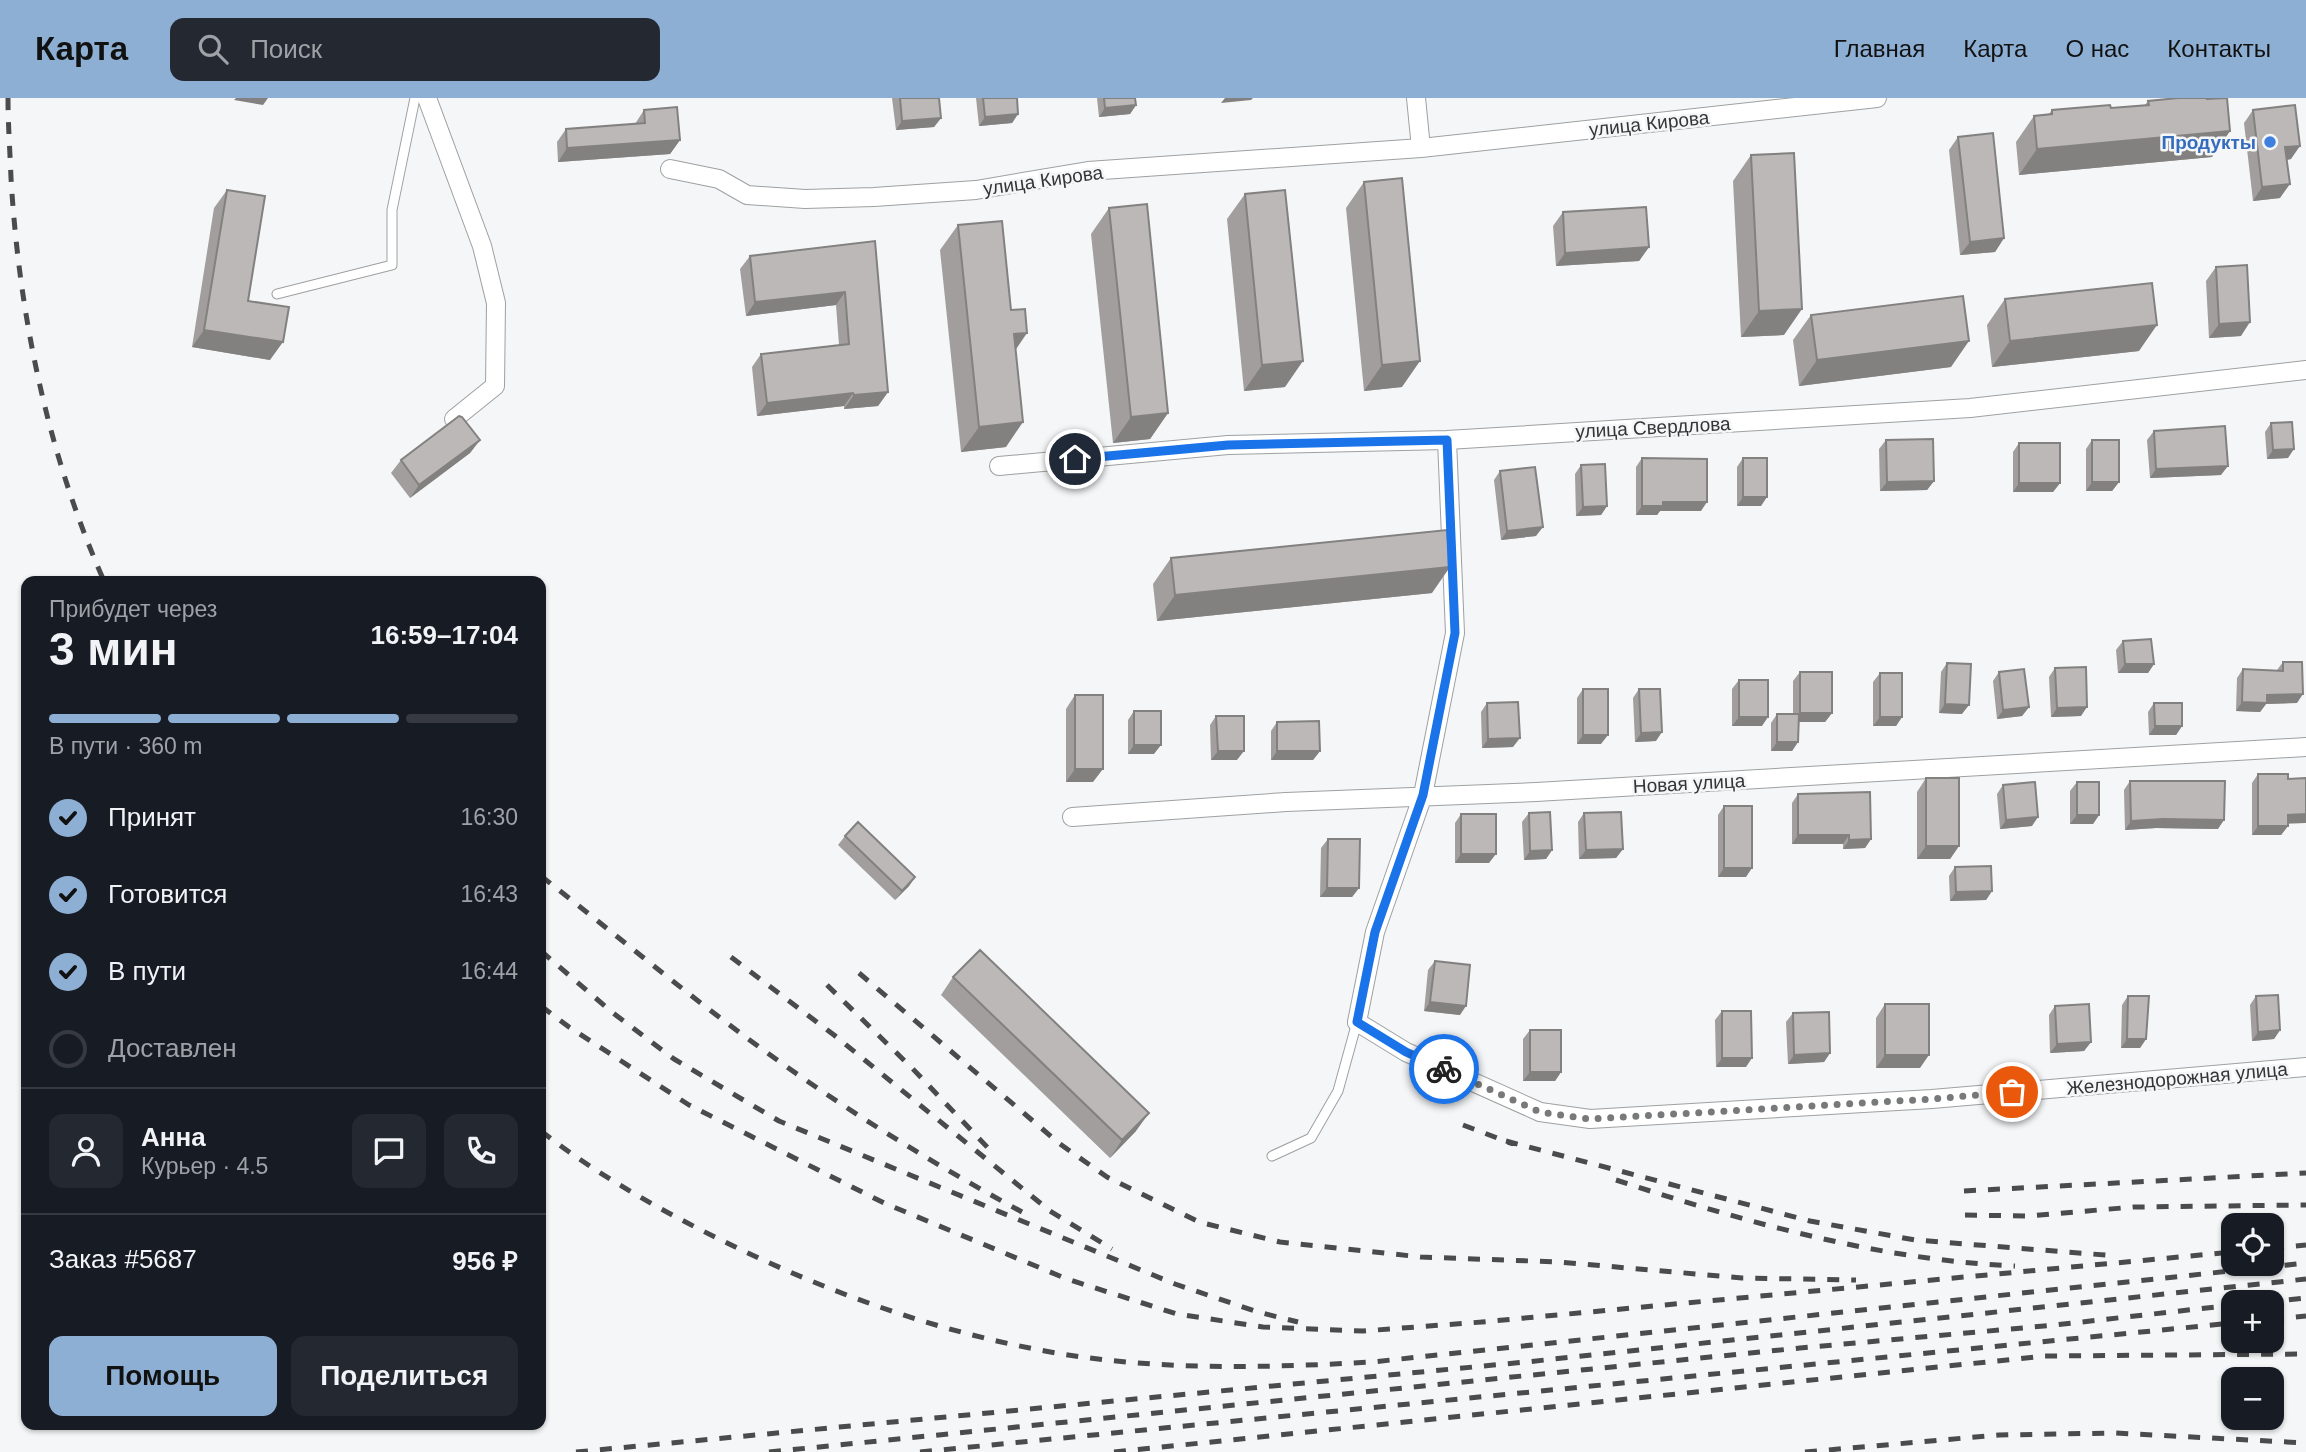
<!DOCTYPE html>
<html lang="ru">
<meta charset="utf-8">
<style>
:root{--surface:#171b24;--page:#242831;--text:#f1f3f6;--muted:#9ea1a6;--line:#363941;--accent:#8eafd4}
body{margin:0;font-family:Arial,sans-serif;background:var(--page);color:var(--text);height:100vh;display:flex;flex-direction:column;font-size:26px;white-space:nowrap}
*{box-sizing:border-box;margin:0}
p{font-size:23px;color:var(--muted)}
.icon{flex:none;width:38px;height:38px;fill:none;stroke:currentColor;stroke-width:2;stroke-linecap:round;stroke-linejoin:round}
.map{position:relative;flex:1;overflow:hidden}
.sheet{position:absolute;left:21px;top:478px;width:525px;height:854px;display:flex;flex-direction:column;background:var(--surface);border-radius:14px;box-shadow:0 2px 5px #0004}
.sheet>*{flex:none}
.fabs{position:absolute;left:2221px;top:1115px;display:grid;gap:14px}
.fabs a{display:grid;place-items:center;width:63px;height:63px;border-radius:14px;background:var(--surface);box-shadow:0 2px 5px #0004;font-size:35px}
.pin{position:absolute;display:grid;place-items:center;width:60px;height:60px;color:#fff;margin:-30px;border:4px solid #fff;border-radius:50%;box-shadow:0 2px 7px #0007}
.courier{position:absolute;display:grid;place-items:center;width:70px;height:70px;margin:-35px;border:5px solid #1a73e8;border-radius:50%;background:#fff;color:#222;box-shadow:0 2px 9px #0007}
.overview em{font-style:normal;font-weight:700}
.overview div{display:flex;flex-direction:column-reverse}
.overview{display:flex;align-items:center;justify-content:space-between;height:119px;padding:0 28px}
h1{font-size:46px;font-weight:700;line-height:52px}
.bar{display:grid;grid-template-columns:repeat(4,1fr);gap:10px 7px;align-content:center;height:84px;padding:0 28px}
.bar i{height:9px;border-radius:5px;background:var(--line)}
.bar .active{background:var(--accent)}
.bar p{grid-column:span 4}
.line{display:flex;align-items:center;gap:18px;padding:0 28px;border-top:2px solid var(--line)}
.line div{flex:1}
.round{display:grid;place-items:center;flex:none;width:74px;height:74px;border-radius:14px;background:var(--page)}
ol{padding:0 28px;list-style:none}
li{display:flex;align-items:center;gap:21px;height:77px}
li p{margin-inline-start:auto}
li .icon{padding:7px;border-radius:50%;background:var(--accent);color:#111;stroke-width:4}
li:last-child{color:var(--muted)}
li i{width:38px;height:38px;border:4px solid var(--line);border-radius:50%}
.action{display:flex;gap:14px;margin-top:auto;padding:14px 28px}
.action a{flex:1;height:80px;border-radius:14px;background:var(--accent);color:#111;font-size:28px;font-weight:700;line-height:80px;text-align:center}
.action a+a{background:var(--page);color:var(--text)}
header{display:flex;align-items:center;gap:42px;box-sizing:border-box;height:98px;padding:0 35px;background:var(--accent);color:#111}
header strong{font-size:33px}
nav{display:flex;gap:38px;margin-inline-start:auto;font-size:24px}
.search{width:490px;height:63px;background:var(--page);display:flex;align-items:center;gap:18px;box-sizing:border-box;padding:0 24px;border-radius:14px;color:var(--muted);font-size:26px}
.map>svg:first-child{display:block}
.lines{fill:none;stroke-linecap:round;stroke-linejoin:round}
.lane-casing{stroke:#9ea0a1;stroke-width:11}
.street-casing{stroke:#9ea0a1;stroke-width:20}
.lane{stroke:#fff;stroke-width:9}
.street{stroke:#fff;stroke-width:18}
.rail{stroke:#4b4b4c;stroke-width:5;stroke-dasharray:12 12;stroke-linecap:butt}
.wall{fill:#a19e9d}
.shaded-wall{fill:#838180}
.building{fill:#bbb8b7;stroke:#838180;stroke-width:2}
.done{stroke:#78797a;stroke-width:7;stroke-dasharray:0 12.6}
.route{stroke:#1a73e8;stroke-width:9}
.shop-dot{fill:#3f7fe0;stroke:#f4f6f8;stroke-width:2.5}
.labels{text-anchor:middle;stroke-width:5;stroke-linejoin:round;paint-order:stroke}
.street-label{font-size:19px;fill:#353536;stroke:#f4f6f8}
.shop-label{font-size:19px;font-weight:bold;fill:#366cbe;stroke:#f4f6f8;text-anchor:end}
</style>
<header>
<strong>Карта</strong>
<div class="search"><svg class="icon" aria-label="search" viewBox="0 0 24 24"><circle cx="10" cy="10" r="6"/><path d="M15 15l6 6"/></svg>Поиск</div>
<nav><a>Главная</a><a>Карта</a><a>О нас</a><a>Контакты</a></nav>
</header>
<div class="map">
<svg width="2306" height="1354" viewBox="0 0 2306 1354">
<rect width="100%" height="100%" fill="#f4f6f8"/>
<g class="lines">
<g class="lane-casing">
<path id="lane" d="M277 196 392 167V112L415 0
M1272 1058 1311 1040 1338 993 1357 924"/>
</g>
<g class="street-casing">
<path id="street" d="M427 0 482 148 496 205 495 288 454 321
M1416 0 1421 50
M670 71 719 81 747 97 805 101 874 99 976 92 1088 73 1421 50 1877 0
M1447 342 1455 535 1423 697 1375 834 1357 924 1406 954 1540 1014 1590 1021 1932 1001 2306 969
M999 368 1228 347 1447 342 1970 310 2306 272
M1072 719 1286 704 1536 694 2306 649"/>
</g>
<use href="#lane" class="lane"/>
<use href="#street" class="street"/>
<path class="rail" d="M8 0C8 27 10 53 11 80 19 217 48 357 104 483
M541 778C614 835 686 896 762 951 844 1011 932 1065 1022 1114
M541 853 613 915 674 961 779 1023 1175 1186 1258 1214 1298 1224
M731 859 834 937 1050 1113 1112 1151
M859 875 1060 1046 1107 1079 1199 1124 1280 1144 1421 1159 1559 1164 1742 1180 1856 1182
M827 887 912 970 989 1051
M541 908 569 929 689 1007 884 1105 1067 1181 1177 1216 1263 1229 1363 1233 1482 1224 2233 1154
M1463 1027 1513 1046
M541 1033C591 1072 646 1104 703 1133 811 1188 925 1231 1045 1253 1153 1273 1264 1270 1372 1264L2306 1165
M1506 1043 1810 1123 1915 1142 2117 1158
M1616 1082C1745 1124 1879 1162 2015 1168
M1964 1093 2306 1075
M1965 1117 2027 1118 2134 1109 2306 1107
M2272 1150 2306 1147
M2265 1204 2306 1200
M2272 1221 2306 1218
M576 1354 1526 1264 2306 1181
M769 1354 1800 1250 2055 1227 2233 1207
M920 1354 2233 1225
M1114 1354 2045 1258 2306 1256
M1805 1354 1999 1337 2115 1335 2306 1345"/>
</g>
<path class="wall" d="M892 0H939L941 20 934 29 896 32Z
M976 0H1017L1018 16 1012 25 979 28Z
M1097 0H1135L1136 7 1130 16 1099 19Z
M2148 3 2230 33 2212 59 2019 77 2016 44 2034 18 2049 16 2052 12 2111 10 2145 7Z
M644 12 680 42 670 56 558 64 557 44 566 31 635 26Z
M2253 12 2291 61 2287 62 2280 100 2253 103 2244 25Z
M1958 39 2004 140 1995 154 1960 157 1949 52Z
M1751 57 1784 237 1741 239 1733 83Z
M1364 84 1402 289 1364 293 1346 110Z
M227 92 248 203 270 262 192 249 214 110Z
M1245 96 1285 289 1244 293 1227 121Z
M1109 110 1168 315 1150 341 1113 345 1091 136Z
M1563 114 1649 149 1639 163 1556 168 1553 128Z
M958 127 1015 252 1006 349 961 354 940 152Z
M875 143 888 294 878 308 844 311V308L757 318 752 269 761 256 839 247 836 207 746 218 740 171 750 158Z
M2216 169 2241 238 2209 240 2206 183Z
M2005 201 2139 253 1992 269 1987 227Z
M1811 217 1951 269 1799 288 1793 242Z
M2271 325 2288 360 2267 361 2265 334Z
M2154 333 2221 377 2150 380 2147 342Z
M480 342 470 355 410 400 391 375 401 362Z
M1886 342 1934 383 1927 392 1880 393 1879 351Z
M2092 342 2119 384 2112 393H2086V351Z
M2019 345 2060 385 2053 394H2013V354Z
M1642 360 1701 413H1660L1657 417H1636V369Z
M1743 360 1761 408H1737V369Z
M1581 367 1607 408 1601 417 1576 418 1575 376Z
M1500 373 1536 438 1501 442 1494 382Z
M1171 460 1432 495 1157 523 1153 486Z
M2123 543 2154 566 2148 575H2118L2116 552Z
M2283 564 2297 605 2266 606 2260 614 2236 613 2237 580 2243 571 2277 572Z
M1947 565 1962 616 1939 615 1941 574Z
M2055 570 2081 618 2051 619 2049 579Z
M1800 574 1832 615 1825 624H1799L1798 644 1792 653H1771V625L1777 616H1793V583Z
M1999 574 2029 609 2022 618 1997 621 1993 583Z
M1880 575 1902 619 1896 628H1873V584Z
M1739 582 1762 628H1732V591Z
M1583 591 1601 646H1577V600Z
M1639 591 1656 643 1635 644 1633 600Z
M1075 597 1093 684H1066V611Z
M1487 605 1513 649 1482 650 1481 614Z
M2154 605 2182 628 2176 637H2149L2148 614Z
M1134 613 1154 656H1128V622Z
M1216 618 1237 662H1211L1210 627Z
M1277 624 1320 653 1313 662H1271V633Z
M2258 676 2288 681V728L2281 737H2252V685Z
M1926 680 1959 748 1950 761H1917V694Z
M2130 683 2218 731 2156 730 2125 732 2124 692Z
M2077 684 2099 717 2093 726H2070V693Z
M2003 687 2032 728 2000 731 1997 696Z
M1798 696 1871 741 1865 750 1843 751V746H1792V705Z
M1724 708 1746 779H1718V717Z
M1529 715 1552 752 1546 761 1524 762 1522 724Z
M1584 715 1623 751 1616 760 1579 761 1578 724Z
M1461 716 1489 765H1455V725Z
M845 738 915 779 909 788 895 802 838 747Z
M1328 741 1359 790 1352 799H1320L1321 750Z
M1955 769 1992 793 1986 802 1950 803 1949 778Z
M1435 863 1460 917 1424 913 1428 872Z
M953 879 1136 1033 1110 1060 941 897Z
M2128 898 2146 941 2140 950H2121L2122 907Z
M2256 898 2280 932 2274 941 2252 943 2250 907Z
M1885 906 1920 970H1876V920Z
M2055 908 2091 944 2084 953 2050 955 2049 917Z
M1722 913 1746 969H1716L1715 922Z
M1793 915 1830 955 1824 964 1788 966 1786 924Z
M1530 932 1561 974 1555 983H1523V941Z"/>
<path class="shaded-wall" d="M236 0H268L263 7 234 2Z
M1225 0H1253L1251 2 1221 5Z
M1136 7 1130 16 1099 19 1105 10Z
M1018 16 1012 25 979 28 985 19Z
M941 20 934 29 896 32 902 23Z
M2230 33 2212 59 2019 77 2037 51Z
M680 42 670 56 558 64 567 50Z
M2300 48 2291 61 2276 63 2285 49Z
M2290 86 2280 100 2253 103 2262 89Z
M2004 140 1995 154 1960 157 1970 144Z
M1649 149 1639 163 1556 168 1565 155Z
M845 194 836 207 746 218 755 204Z
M1802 211 1784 237 1741 239 1759 213Z
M2250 224 2241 238 2209 240 2219 226Z
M2157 227 2139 253 1992 269 2010 243Z
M204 232 283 244 270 262 192 249Z
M1027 235 1010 260 1014 236Z
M1969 243 1951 269 1799 288 1817 262Z
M1303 263 1285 289 1244 293 1262 267Z
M1420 263 1402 289 1364 293 1382 267Z
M888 294 878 308 844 311 854 297Z
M853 295 844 308 757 318 767 305Z
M1168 315 1150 341 1113 345 1131 319Z
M1023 324 1006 349 961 354 979 329Z
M480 342 470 355 410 400 419 387Z
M2294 351 2288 360 2267 361 2273 352Z
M2228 368 2221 377 2150 380 2156 371Z
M1934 383 1927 392 1880 393 1887 384Z
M2092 384H2119L2112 393H2086Z
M2019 385H2060L2053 394H2013Z
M1743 399H1767L1761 408H1737Z
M1663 404H1707L1701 413H1660L1657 417H1636L1642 408Z
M1607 408 1601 417 1576 418 1583 409Z
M1543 429 1536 438 1501 442 1507 433Z
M1450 469 1432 495 1157 523 1175 497Z
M2125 566H2154L2148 575H2118Z
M2303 596 2297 605 2266 606 2260 614 2236 613 2242 604 2267 597Z
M1945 606 1969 607 1962 616 1939 615Z
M2029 609 2022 618 1997 621 2003 612Z
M2087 609 2081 618 2051 619 2057 610Z
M1800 615H1832L1825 624H1793Z
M1739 619H1768L1762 628H1732Z
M1880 619H1902L1896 628H1873Z
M2155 628H2182L2176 637H2149Z
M1662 634 1656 643 1635 644 1641 635Z
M1583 637H1608L1601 646H1577Z
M1520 640 1513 649 1482 650 1488 641Z
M1777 644H1798L1792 653H1771Z
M1134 647H1161L1154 656H1128Z
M1218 653H1244L1237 662H1211Z
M1277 653H1320L1313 662H1271Z
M1075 671H1103L1093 684H1066Z
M2306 716V725L2281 726 2288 717Z
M2077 717H2099L2093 726H2070Z
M2038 719 2032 728 2000 731 2006 722Z
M2163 721 2224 722 2218 731 2156 730 2125 732 2131 723Z
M2258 728H2288L2281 737H2252Z
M1798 737H1849L1843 746H1792Z
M1871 741 1865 750 1843 751 1849 742Z
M1926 748H1959L1950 761H1917Z
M1623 751 1616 760 1579 761 1586 752Z
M1552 752 1546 761 1524 762 1530 753Z
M1461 756H1496L1489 765H1455Z
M1724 770H1752L1746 779H1718Z
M915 779 909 788 895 802 902 793Z
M1327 790H1359L1352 799H1320Z
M1992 793 1986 802 1950 803 1956 794Z
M1430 904 1466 908 1460 917 1424 913Z
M2280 932 2274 941 2252 943 2258 934Z
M2127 941H2146L2140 950H2121Z
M2091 944 2084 953 2050 955 2057 946Z
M1830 955 1824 964 1788 966 1794 957Z
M1885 957H1929L1920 970H1876Z
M1722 960H1752L1746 969H1716Z
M1530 974H1561L1555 983H1523Z
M1149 1015 1136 1033 1110 1060 1122 1042Z"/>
<path class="building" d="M900 0H939L941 20 902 23Z
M983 0H1017L1018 16 985 19Z
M1104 0H1135L1136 7 1105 10Z
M2178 0H2207V1L2227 0 2230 33 2037 51 2034 18 2052 16V12L2110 7 2111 10 2149 7 2148 3Z
M2295 7 2300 48 2285 49 2290 86 2262 89 2253 12Z
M677 9 680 42 567 50 566 31 645 25 644 12Z
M1993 35 2004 140 1970 144 1958 39Z
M1794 55 1802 211 1759 213 1751 57Z
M1402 80 1420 263 1382 267 1364 84Z
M227 92 265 98 248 203 289 209 283 244 204 232Z
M1285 92 1303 263 1262 267 1245 96Z
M1147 106 1168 315 1131 319 1109 110Z
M1646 109 1649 149 1565 155 1563 114Z
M1002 123 1011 212 1025 211 1027 235 1014 236 1023 324 979 329 958 127Z
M875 143 888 294 854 297 853 295 767 305 761 256 849 246 845 194 755 204 750 158Z
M2247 167 2250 224 2219 226 2216 169Z
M2152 185 2157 227 2010 243 2005 201Z
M1963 198 1969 243 1817 262 1811 217Z
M459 318 462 319 480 342 419 387 401 362Z
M2292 324 2294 351 2273 352 2271 325Z
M2225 328 2228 368 2156 371 2154 333Z
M1933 341 1934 383 1887 384 1886 342Z
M2092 342H2119V384H2092Z
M2019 345H2060V385H2019Z
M1642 360 1707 361V404H1663V408H1642Z
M1743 360H1767V399H1743Z
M1605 366 1607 408 1583 409 1581 367Z
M1535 369 1543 429 1507 433 1500 373Z
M1447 432 1450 469 1175 497 1171 460Z
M2151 541 2154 566H2125L2123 543Z
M2283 564H2302L2303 596 2267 597V605L2242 604 2243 571 2283 573Z
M1947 565 1971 566 1969 607 1945 606Z
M2086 569 2087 609 2057 610 2055 570Z
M2024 571 2029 609 2003 612 1999 574Z
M1800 574H1832V615H1800Z
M1880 575H1902V619H1880Z
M1739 582H1768V619H1739Z
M1583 591H1608V637H1583Z
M1639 591H1660L1662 634 1641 635Z
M1075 597H1103V671H1075Z
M1518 604 1520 640 1488 641 1487 605Z
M2154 605H2182V628H2155Z
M1134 613H1161V647H1134Z
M1777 616H1799L1798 644H1777Z
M1216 618H1244V653H1218Z
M1319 623 1320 653H1277V624Z
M2258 676H2288V681L2306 680V716L2288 717V728H2258Z
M1926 680H1959V748H1926Z
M2130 683H2225L2224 722 2163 721 2131 723Z
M2035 684 2038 719 2006 722 2003 687Z
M2077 684H2099V717H2077Z
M1870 694 1871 741 1849 742V737H1798V696Z
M1724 708H1752V770H1724Z
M1550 714 1552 752 1530 753 1529 715Z
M1621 714 1623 751 1586 752 1584 715Z
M1461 716H1496V756H1461Z
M858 724 915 779 902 793 845 738Z
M1328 741H1360L1359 790H1327Z
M1991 768 1992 793 1956 794 1955 769Z
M980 852 1149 1015 1122 1042 953 879Z
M1435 863 1470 867 1466 908 1430 904Z
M2278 897 2280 932 2258 934 2256 898Z
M2128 898H2149L2146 941H2127Z
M1885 906H1929V957H1885Z
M2089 906 2091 944 2057 946 2055 908Z
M1722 913H1751L1752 960H1722Z
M1829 914 1830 955 1794 957 1793 915Z
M1530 932H1561V974H1530Z"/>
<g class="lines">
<path class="done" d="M1444 971 1540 1014 1590 1021 1932 1001 2012 994"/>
<path class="route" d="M1075 361 1228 347 1447 342 1455 535 1423 697 1375 834 1357 924 1406 954 1444 971"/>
</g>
<circle class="shop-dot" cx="2270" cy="44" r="7"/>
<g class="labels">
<g class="street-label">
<text transform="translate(1649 25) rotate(-6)" y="7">улица Кирова</text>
<text transform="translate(1043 82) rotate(-8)" y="7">улица Кирова</text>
<text transform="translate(1653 329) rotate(-3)" y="7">улица Свердлова</text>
<text transform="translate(1689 685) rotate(-3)" y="7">Новая улица</text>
<text transform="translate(2177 980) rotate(-5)" y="7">Железнодорожная улица</text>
</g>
<g class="shop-label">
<text x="2256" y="51">Продукты</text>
</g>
</g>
</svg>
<div class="fabs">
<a><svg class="icon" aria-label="locate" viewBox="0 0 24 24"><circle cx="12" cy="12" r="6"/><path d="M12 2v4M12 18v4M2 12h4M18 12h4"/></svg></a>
<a>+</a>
<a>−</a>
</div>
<div class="pin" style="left:2012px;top:994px;background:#ea580c"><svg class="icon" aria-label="bag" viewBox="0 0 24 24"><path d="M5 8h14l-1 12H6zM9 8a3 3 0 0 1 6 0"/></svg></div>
<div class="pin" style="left:1075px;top:361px;background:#1f2937"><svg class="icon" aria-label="home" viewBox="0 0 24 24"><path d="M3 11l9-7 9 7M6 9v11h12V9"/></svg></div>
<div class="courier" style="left:1444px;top:971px"><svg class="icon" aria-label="bike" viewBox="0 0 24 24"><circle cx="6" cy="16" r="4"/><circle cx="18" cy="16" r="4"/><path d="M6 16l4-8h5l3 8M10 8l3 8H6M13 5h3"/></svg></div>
<section class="sheet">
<div class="overview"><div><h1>3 мин</h1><p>Прибудет через</p></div><em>16:59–17:04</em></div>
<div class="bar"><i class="active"></i><i class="active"></i><i class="active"></i><i></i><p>В пути · 360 m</p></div>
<ol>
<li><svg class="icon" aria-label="check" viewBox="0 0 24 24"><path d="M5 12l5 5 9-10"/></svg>Принят<p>16:30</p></li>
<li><svg class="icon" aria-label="check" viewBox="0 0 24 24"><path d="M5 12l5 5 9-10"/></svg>Готовится<p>16:43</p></li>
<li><svg class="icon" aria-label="check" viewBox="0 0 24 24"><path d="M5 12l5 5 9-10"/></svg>В пути<p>16:44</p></li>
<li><i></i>Доставлен</li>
</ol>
<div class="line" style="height:126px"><a class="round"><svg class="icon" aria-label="person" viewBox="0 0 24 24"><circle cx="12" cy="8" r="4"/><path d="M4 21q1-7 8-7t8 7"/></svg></a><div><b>Анна</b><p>Курьер · 4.5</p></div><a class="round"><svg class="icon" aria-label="chat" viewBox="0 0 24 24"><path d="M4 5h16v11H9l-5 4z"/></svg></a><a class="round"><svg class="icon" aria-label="phone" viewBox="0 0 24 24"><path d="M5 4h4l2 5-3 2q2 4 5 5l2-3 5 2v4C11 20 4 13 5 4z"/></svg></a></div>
<div class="line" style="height:91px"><div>Заказ #5687</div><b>956 ₽</b></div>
<div class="action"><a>Помощь</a><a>Поделиться</a></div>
</section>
</div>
